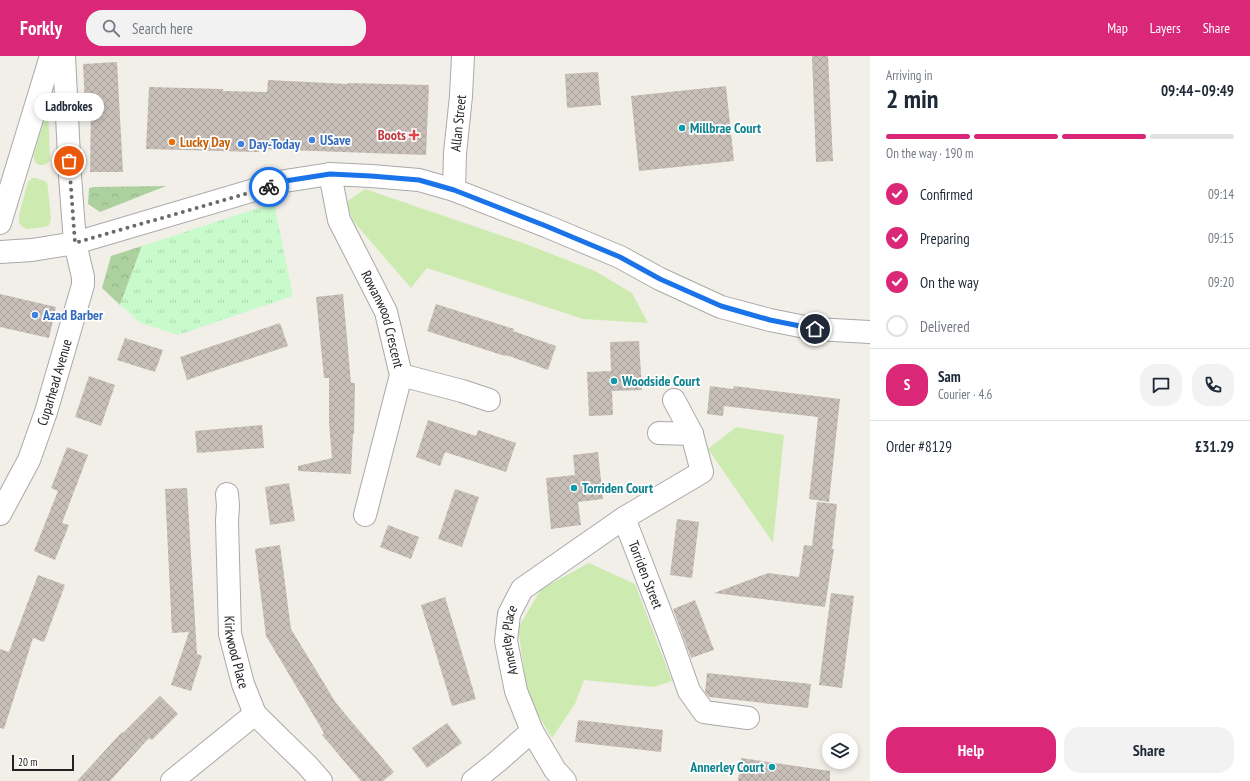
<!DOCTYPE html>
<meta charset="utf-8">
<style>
:root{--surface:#fff;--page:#f2f2f3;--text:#1f2937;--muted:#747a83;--line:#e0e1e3;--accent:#db2777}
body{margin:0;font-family:"PT Sans Narrow",sans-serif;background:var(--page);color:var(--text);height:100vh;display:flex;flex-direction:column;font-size:15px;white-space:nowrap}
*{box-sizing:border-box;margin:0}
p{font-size:13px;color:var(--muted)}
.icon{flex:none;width:22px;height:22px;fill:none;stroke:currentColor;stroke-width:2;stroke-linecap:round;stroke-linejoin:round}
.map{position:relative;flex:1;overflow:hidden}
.side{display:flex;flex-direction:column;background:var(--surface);width:380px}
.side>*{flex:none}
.fabs{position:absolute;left:822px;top:677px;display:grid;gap:8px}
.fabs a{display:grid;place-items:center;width:36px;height:36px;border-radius:50%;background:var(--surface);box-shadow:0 2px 6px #0003;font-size:20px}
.scale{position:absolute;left:12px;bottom:10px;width:62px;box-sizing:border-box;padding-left:4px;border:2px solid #222;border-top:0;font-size:11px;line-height:14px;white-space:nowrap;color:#222;-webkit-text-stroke:3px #fff;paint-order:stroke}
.pin{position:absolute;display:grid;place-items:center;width:34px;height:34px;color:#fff;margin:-17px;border:2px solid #fff;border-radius:50%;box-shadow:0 1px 4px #0007}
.courier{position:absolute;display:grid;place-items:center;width:40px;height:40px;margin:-20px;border:3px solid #1a73e8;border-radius:50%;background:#fff;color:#222;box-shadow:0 1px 5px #0007}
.bubble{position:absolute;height:28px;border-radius:14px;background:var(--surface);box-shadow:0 2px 6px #0003;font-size:13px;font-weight:700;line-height:28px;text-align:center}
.summary em{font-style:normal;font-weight:700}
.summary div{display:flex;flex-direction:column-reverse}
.summary{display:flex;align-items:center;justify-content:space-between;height:68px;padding:0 16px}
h1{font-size:26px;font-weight:700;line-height:30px}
.bar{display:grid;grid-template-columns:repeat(4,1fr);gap:6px 4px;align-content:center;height:48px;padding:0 16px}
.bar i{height:5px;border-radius:3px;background:var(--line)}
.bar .current{background:var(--accent)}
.bar p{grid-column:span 4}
.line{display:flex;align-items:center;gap:10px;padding:0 16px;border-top:1px solid var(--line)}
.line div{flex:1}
.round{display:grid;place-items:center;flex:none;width:42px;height:42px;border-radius:16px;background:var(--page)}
ol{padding:0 16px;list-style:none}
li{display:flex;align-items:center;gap:12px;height:44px}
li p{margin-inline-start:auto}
li .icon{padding:4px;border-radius:50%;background:var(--accent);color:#fff;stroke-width:4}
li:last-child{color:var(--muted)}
li i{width:22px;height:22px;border:2px solid var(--line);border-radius:50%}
.primary-button{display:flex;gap:8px;margin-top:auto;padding:8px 16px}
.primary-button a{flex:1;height:46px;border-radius:16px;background:var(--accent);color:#fff;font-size:16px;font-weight:700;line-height:46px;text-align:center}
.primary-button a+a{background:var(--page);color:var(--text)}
header{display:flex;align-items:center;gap:24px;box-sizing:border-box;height:56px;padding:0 20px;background:var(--accent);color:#fff}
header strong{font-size:19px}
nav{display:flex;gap:22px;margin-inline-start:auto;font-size:14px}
.search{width:280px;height:36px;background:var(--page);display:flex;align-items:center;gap:10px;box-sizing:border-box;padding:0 14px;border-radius:16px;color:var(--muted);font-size:15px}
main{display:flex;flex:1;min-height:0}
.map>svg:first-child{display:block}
.grass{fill:#cdebb0}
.forest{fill:url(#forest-crowns)}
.park{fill:url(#park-tufts)}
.building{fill:url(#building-cross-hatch)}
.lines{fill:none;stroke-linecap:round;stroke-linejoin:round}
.minor-casing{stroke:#a9a9a9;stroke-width:24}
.tertiary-casing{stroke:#a9a9a9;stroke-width:24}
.minor{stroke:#fff;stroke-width:22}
.tertiary{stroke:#fff;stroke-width:22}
.done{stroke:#6b6a68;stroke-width:4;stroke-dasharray:0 7.2}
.route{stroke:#1a73e8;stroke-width:5}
.culture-dot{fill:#0f9aa8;stroke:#fff;stroke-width:1.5}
.health-dot{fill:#e0444e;stroke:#fff;stroke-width:1.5}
.shop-dot{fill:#3f7fe0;stroke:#fff;stroke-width:1.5}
.food-dot{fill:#e8710a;stroke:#fff;stroke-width:1.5}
.labels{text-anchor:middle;stroke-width:3.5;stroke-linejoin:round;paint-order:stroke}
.street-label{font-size:14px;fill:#222;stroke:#fff}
.culture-label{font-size:14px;font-weight:bold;fill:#0d838f;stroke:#fff;text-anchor:start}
.health-label{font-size:14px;font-weight:bold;fill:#be3a42;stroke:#fff;text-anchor:end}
.shop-label{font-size:14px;font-weight:bold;fill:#366cbe;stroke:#fff;text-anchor:start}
.food-label{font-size:14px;font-weight:bold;fill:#c56008;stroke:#fff;text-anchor:start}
</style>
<header>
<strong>Forkly</strong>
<div class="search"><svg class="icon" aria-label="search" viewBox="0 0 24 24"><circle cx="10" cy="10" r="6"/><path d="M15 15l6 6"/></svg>Search here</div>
<nav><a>Map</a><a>Layers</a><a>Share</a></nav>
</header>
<main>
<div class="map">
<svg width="870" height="725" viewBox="0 0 870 725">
<defs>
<pattern id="forest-crowns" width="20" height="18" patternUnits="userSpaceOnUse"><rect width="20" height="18" fill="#add19e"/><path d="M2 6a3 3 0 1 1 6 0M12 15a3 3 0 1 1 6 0" fill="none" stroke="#95b388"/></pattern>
<pattern id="park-tufts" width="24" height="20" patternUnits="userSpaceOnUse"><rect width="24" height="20" fill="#c8facc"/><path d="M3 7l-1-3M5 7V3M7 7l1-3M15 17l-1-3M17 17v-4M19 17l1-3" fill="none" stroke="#acd6af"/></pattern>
<pattern id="building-cross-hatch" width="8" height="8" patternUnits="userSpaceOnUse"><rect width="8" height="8" fill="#c7bfb8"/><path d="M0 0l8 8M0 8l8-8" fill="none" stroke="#aba49e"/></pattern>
</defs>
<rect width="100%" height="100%" fill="#f2efe9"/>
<path class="grass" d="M48 51 50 103 48 107C39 112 33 108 34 98Z
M32 122H36L47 126 48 132 51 164 49 169 44 171 27 173 22 171 19 167V159L28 126Z
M365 133 526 188 595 215 632 237 648 267 583 263 427 212 411 232 353 165 346 146Z
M736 371 784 379 773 487 708 393Z
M589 507 635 528 672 625 654 631 584 624 575 648 552 682 528 642 518 572 541 533Z"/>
<path class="forest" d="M166 130 100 156 88 148 89 132 94 131Z
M142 190 120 249 102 232 111 200Z"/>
<path class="park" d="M274 147 293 240 178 279 141 267 120 249 142 190Z"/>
<path class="building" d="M812 0H828L833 105 816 106Z
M117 6 123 116H90L91 48H85L83 8Z
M598 16 601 49 567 52 565 18Z
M268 24 348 28V27L429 29 426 99 259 93V96L146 93 149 31 223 33V35L267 36Z
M726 30 734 105 639 115 631 40Z
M0 238 56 251 49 282 0 271Z
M343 238 351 327H355L354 378H353L351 418 298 415V410L332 402 329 367V322H324L316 241Z
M436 248 514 273 513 275 556 290 548 314 506 299 505 300 427 275Z
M280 267 288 290 187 324 180 301Z
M125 282 163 294 155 316 117 304Z
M639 285 642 334 612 335 613 359 589 360 587 316 611 315 610 286Z
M89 320 115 329 101 370 75 361Z
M710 330 733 333 734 330 840 343 829 446 809 443 818 361 724 350 723 360 707 358Z
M428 364 476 380 478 374 516 387 506 416 445 396 440 410 416 401Z
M262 369 264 392 197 397 195 375Z
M67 391 88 399 62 467 69 469 55 504 34 495 58 435 51 432Z
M598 396 603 443 578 446 581 469 551 473 546 422 575 419 573 399Z
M289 427 295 465 270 469 265 431Z
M187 432 197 598 202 600 191 635 171 629 189 576 172 577 165 433Z
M455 433 479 441 462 491 438 483Z
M817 446 837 448 832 493H834L825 551 714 537 768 517 799 521 804 489 812 490Z
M677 463 699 466 692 522 670 519Z
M388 469 419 481 411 503 380 491Z
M280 489 291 573 336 647 394 716 383 725H361L322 679 324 677 266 580 255 493Z
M38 519 65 529 44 586 33 582 4 673 0 672V593L9 596Z
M831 537 854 540 842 632 819 629Z
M445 541 476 643 452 650 421 549Z
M695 544 714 594 691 602 673 553Z
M707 617 811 628 808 652 709 641 705 636Z
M160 640 178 658 152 684 149 682 110 725H77L122 676 123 677Z
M578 664 663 674 661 696 575 686Z
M447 667 462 687 427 712 412 692Z
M741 702 830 715V725H738Z"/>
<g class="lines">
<g class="minor-casing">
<g id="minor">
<path id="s1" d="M330 118 339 164 386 256 401 319 365 459"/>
<path id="s2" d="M454 134 455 97 461 40 463 0"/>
<path d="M401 319 462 335 489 344"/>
<path id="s3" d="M674 344 692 378 702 416 624 462 671 584 689 635 704 656 748 662"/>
<path d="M659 377 692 378"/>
<path id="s4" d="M227 438 228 450 227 465 230 578 243 628 255 658 307 709 321 725"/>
<path id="s5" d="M0 458 29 404 46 356 83 229V221L75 187"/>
<path d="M172 725 255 658"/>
<path d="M473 725 498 705 532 675"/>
<path id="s6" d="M565 725 555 714 532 675 516 635 506 585 509 558 522 533 624 462"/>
</g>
</g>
<g class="tertiary-casing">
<path id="tertiary" d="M64 0 70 120 75 187
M0 167 51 0
M0 196 32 194 75 187 285 125 330 118 371 120 419 124 454 134 546 170 620 201 660 223 721 251 770 264 815 273 870 276"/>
</g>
<use href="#minor" class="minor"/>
<use href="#tertiary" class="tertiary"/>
</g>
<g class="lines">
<path class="done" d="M69 105 75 187 269 131"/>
<path class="route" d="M269 131 285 125 330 118 371 120 419 124 454 134 546 170 620 201 660 223 721 250 770 264 815 273"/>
</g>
<g class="culture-dot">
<circle cx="682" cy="72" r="4"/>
<circle cx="614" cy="325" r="4"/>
<circle cx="574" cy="432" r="4"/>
<circle cx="772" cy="711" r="4"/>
</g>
<path class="health-dot" d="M412 73h4v4h4v4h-4v4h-4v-4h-4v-4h4z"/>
<g class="shop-dot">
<circle cx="312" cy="84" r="4"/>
<circle cx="241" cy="88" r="4"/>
<circle cx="35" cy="259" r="4"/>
</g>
<circle class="food-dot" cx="172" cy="86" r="4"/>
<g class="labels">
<g class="street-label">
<text dy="5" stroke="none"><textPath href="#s2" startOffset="67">Allan Street</textPath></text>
<text dy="5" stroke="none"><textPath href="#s1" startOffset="156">Rowanwood Crescent</textPath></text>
<text dy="5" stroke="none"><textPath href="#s5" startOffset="143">Cuparhead Avenue</textPath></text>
<text dy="5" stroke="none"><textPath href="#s3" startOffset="229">Torriden Street</textPath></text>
<text dy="5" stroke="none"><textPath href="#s6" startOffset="155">Annerley Place</textPath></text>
<text dy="5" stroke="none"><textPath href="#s4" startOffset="159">Kirkwood Place</textPath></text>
</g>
<g class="culture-label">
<text x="690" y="77">Millbrae Court</text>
<text x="622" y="330">Woodside Court</text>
<text x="582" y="437">Torriden Court</text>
<text x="764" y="716" text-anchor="end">Annerley Court</text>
</g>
<g class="health-label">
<text x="406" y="84">Boots</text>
</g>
<g class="shop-label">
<text x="320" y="89">USave</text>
<text x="249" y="93">Day-Today</text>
<text x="43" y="264">Azad Barber</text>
</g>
<g class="food-label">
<text x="180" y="91">Lucky Day</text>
</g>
</g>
</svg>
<div class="fabs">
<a><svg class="icon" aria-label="layers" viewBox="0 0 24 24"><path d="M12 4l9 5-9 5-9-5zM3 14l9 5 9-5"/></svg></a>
</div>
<div class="scale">20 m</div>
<div class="pin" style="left:69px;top:105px;background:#ea580c"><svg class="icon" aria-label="bag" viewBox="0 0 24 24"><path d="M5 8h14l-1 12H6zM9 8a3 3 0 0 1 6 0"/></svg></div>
<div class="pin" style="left:815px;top:273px;background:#1f2937"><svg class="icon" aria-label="home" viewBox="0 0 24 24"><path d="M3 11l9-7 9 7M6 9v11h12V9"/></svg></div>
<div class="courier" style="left:269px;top:131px"><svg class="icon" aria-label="bike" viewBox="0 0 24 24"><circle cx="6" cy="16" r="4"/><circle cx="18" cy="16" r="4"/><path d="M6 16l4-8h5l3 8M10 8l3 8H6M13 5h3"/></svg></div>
<div class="bubble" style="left:34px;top:37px;width:70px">Ladbrokes</div>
</div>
<section class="side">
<div class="summary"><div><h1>2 min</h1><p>Arriving in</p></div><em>09:44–09:49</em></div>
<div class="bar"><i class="current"></i><i class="current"></i><i class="current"></i><i></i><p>On the way · 190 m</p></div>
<ol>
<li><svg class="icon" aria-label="check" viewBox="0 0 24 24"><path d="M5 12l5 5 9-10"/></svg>Confirmed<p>09:14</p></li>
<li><svg class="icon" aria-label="check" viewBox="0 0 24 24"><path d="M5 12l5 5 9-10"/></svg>Preparing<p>09:15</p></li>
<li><svg class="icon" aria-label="check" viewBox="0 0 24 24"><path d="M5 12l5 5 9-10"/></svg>On the way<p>09:20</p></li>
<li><i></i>Delivered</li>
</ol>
<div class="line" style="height:72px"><b class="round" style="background:var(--accent);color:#fff">S</b><div><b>Sam</b><p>Courier · 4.6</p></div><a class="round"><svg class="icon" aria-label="chat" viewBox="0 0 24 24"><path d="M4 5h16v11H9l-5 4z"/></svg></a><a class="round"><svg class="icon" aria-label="phone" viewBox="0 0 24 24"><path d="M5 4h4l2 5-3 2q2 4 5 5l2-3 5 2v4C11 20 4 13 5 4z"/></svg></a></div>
<div class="line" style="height:52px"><div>Order #8129</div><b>£31.29</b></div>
<div class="primary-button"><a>Help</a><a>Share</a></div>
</section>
</main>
